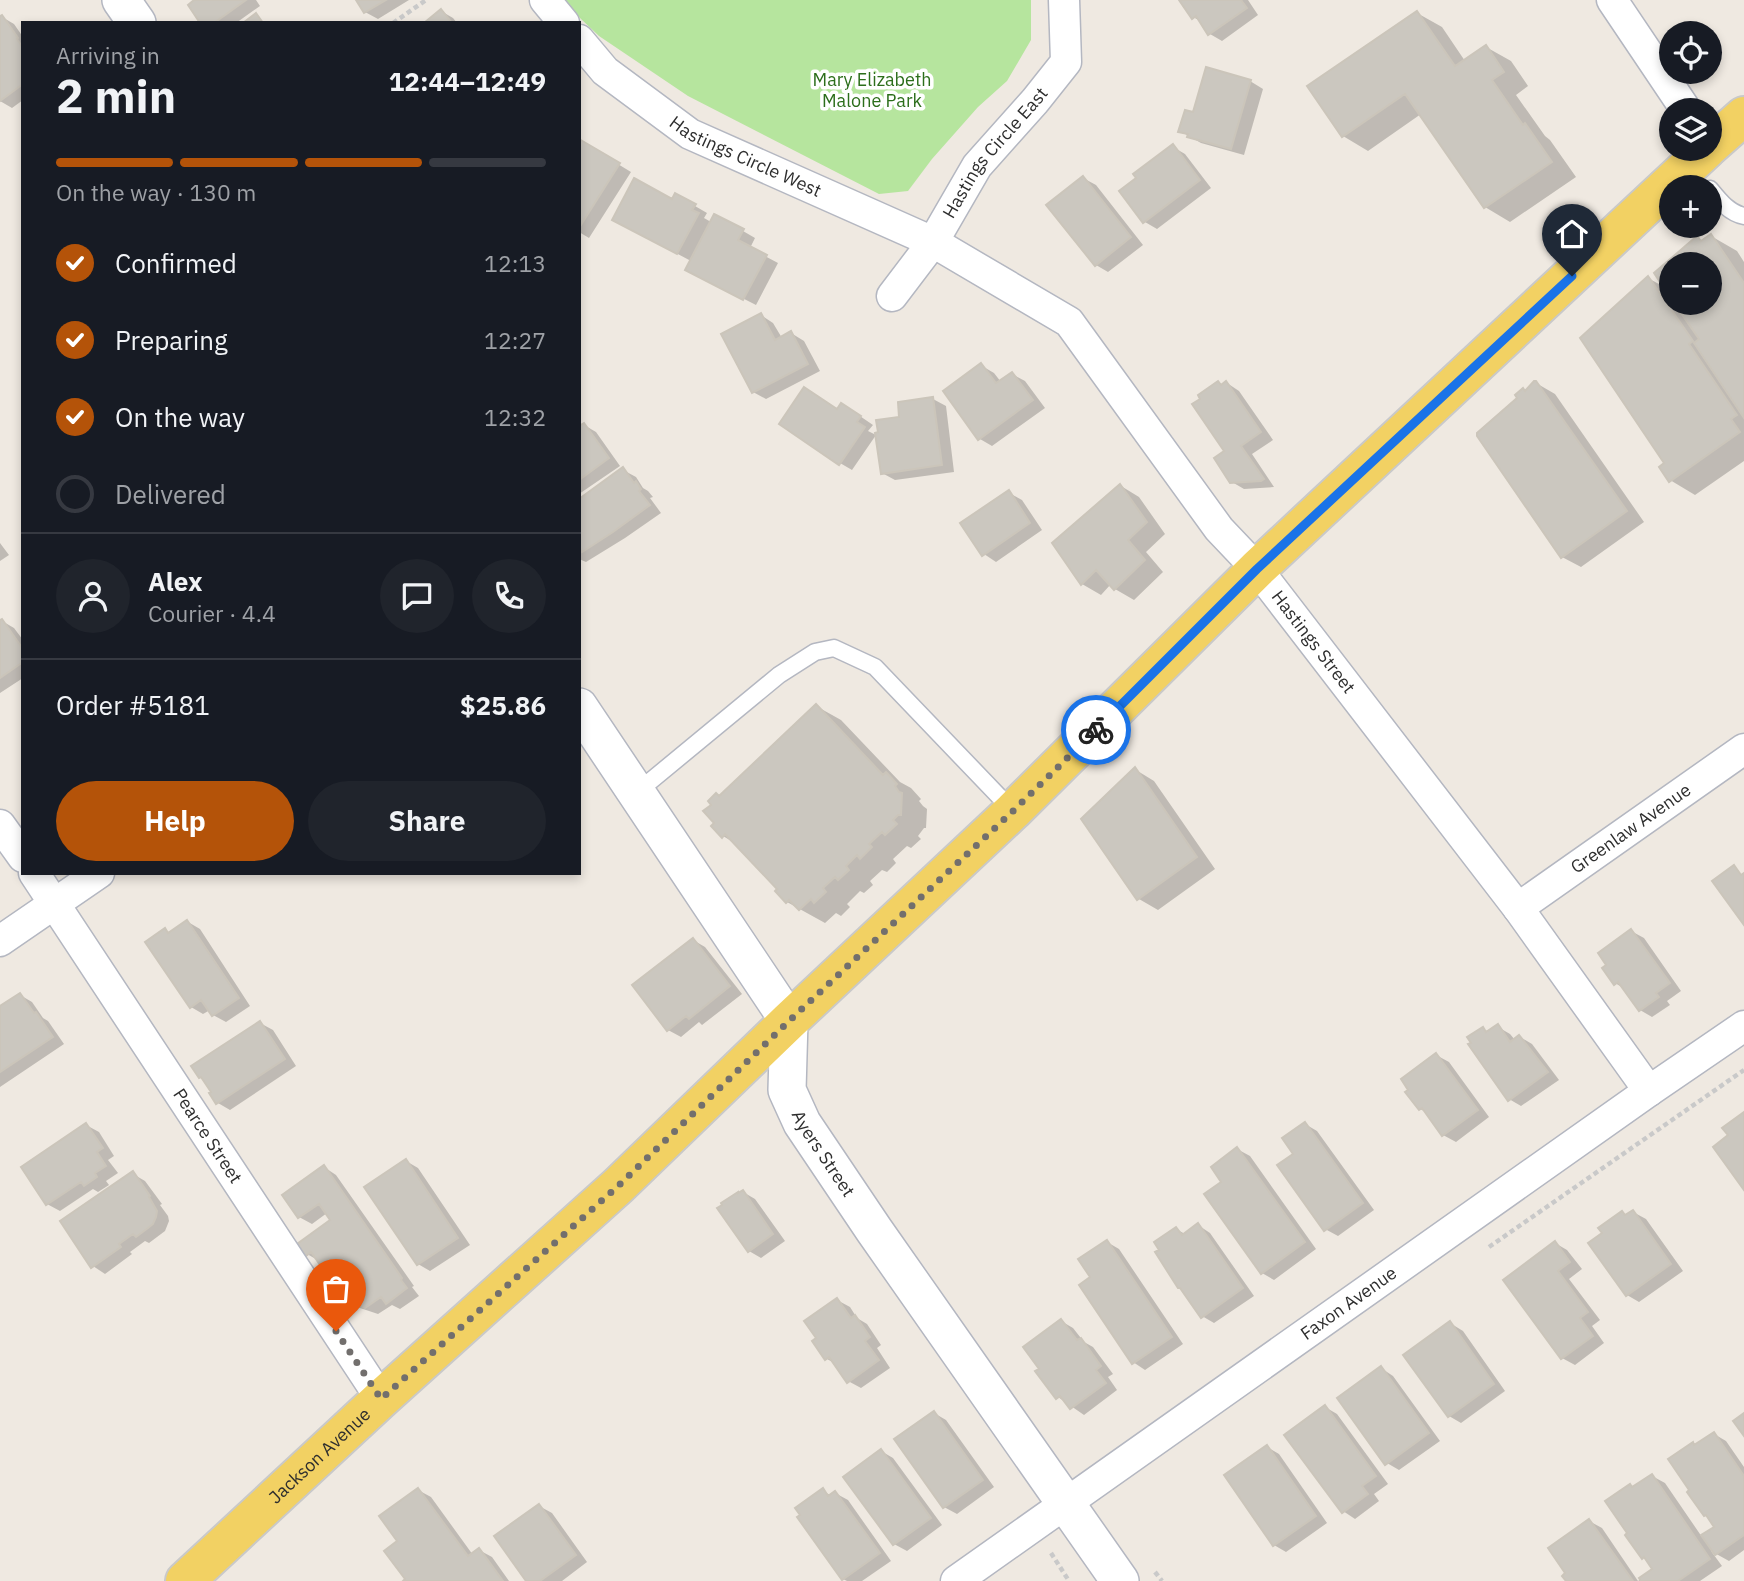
<!DOCTYPE html>
<meta charset="utf-8">
<style>
:root{--surface:#171b24;--page:#20242c;--text:#f1f3f6;--muted:#9ea1a6;--line:#363941;--accent:#b45309}
body{margin:0;font-family:"IBM Plex Sans",sans-serif;background:var(--page);color:var(--text);height:100vh;display:flex;flex-direction:column;font-size:26px;white-space:nowrap}
*{box-sizing:border-box;margin:0}
p{font-size:23px;color:var(--muted)}
.icon{flex:none;width:38px;height:38px;fill:none;stroke:currentColor;stroke-width:2;stroke-linecap:round;stroke-linejoin:round}
.map{position:relative;flex:1;overflow:hidden}
.sheet{position:absolute;left:21px;top:21px;width:560px;height:854px;display:flex;flex-direction:column;background:var(--surface);border-radius:0px;box-shadow:0 4px 10px #0003}
.sheet>*{flex:none}
.tools{position:absolute;left:1659px;top:21px;display:grid;gap:14px}
.tools a{display:grid;place-items:center;width:63px;height:63px;border-radius:50%;background:var(--surface);box-shadow:0 4px 10px #0003;font-size:35px}
.pin{position:absolute;display:grid;place-items:center;width:60px;height:60px;color:#fff;margin:-72px -30px;border-radius:50% 50% 50% 0;rotate:-45deg;box-shadow:0 0 7px #0007}
.pin .icon{rotate:45deg}
.courier{position:absolute;display:grid;place-items:center;width:70px;height:70px;margin:-35px;border:5px solid #1a73e8;border-radius:50%;background:#fff;color:#222;box-shadow:0 2px 9px #0007}
.headline em{font-style:normal;font-weight:700}
.headline div{display:flex;flex-direction:column-reverse}
.headline{display:flex;align-items:center;justify-content:space-between;height:119px;padding:0 35px}
h1{font-size:46px;font-weight:700;line-height:52px}
.bar{display:grid;grid-template-columns:repeat(4,1fr);gap:10px 7px;align-content:center;height:84px;padding:0 35px}
.bar i{height:9px;border-radius:5px;background:var(--line)}
.bar .selected{background:var(--accent)}
.bar p{grid-column:span 4}
.line{display:flex;align-items:center;gap:18px;padding:0 35px;border-top:2px solid var(--line)}
.line div{flex:1}
.round{display:grid;place-items:center;flex:none;width:74px;height:74px;border-radius:37px;background:var(--page)}
ol{padding:0 35px;list-style:none}
li{display:flex;align-items:center;gap:21px;height:77px}
li p{margin-inline-start:auto}
li .icon{padding:7px;border-radius:50%;background:var(--accent);color:#fff;stroke-width:4}
li:last-child{color:var(--muted)}
li i{width:38px;height:38px;border:4px solid var(--line);border-radius:50%}
.cta{display:flex;gap:14px;margin-top:auto;padding:14px 35px}
.cta a{flex:1;height:80px;border-radius:42px;background:var(--accent);color:#fff;font-size:28px;font-weight:700;line-height:80px;text-align:center}
.cta a+a{background:var(--page);color:var(--text)}
.map>svg:first-child{display:block}
.green{fill:#b6e59e}
.shadow{fill:#0003;fill-rule:evenodd}
.building{fill:#cbc7bf;stroke:#cbc5ba;stroke-width:2}
.lines{fill:none;stroke-linecap:round;stroke-linejoin:round}
.service-casing{stroke:#b4b7c1;stroke-width:19}
.minor-casing{stroke:#b4b7c1;stroke-width:33}
.tertiary-casing{stroke:#b4b7c1;stroke-width:40}
.primary-casing{stroke:#c9c9c9;stroke-width:42}
.path{stroke:#c9c9c9;stroke-width:4.5;stroke-dasharray:5 3.5;stroke-linecap:butt}
.service{stroke:#fff;stroke-width:16}
.minor{stroke:#fff;stroke-width:30}
.tertiary{stroke:#fff;stroke-width:37}
.primary{stroke:#f2d163;stroke-width:38}
.done{stroke:#726f6d;stroke-width:7;stroke-dasharray:0 12.6}
.route{stroke:#1a73e8;stroke-width:9}
.labels{text-anchor:middle;stroke-width:7;stroke-linejoin:round;paint-order:stroke}
.park-label{font-size:18px;fill:#2c6e1b;stroke:#fff}
.street-label{font-size:18px;fill:#2e2e2e;stroke:#fff}
</style>
<div class="map">
<svg width="1744" height="1581" viewBox="0 0 1744 1581">
<rect width="100%" height="100%" fill="#efe9e1"/>
<path class="green" d="M561 0H1031V40L1007 81 978 107 932 159 908 191 879 194 688 96 599 36Z"/>
<path class="shadow" d="M196 0H256L260 6 236 23H202Z
M358 0H409L378 19 365 12Z
M1180 0H1248L1258 15 1222 41 1210 34 1202 22 1193 17Z
M441 11 453 18 457 23H427Z
M1417 13 1442 27 1465 61 1486 47 1511 61 1528 86 1516 95 1545 136 1550 140 1576 177 1510 222 1485 207 1421 114 1368 151 1343 136Z
M2 17 14 24 23 37V100L12 108 0 101V18Z
M1250 81 1263 89 1244 155 1201 143 1180 131 1194 114Z
M580 141 631 172 589 238 579 232Z
M1173 147 1185 154 1211 188 1157 229 1145 222 1122 192Z
M1083 178 1096 185 1143 245 1108 272 1096 265Z
M673 201 695 206 707 213 704 218 711 222 743 231 755 238 750 248 778 263 756 305 699 276 691 261 627 227Z
M1711 236 1737 251 1744 262V461L1695 495 1670 480 1667 464 1648 278 1666 288 1656 273 1697 238 1704 242ZM1671 264H1710V303H1671Z
M761 315 773 323 782 338 791 333 804 341 820 371 766 399 753 392Z
M982 366 994 373 1001 382 1012 374 1025 381 1045 408 992 446 980 439 945 392Z
M1227 383 1239 391 1273 440 1252 454 1274 487 1244 489 1232 482 1227 452 1223 386Z
M1536 383 1555 394 1644 522 1581 567 1562 557 1526 392Z
M933 399 946 406 954 472 895 480 882 473 901 418Z
M838 410 854 412 873 425 868 431 876 435 852 470 840 463Z
M584 425 596 432 620 466 579 494V428Z
M623 470 636 477 643 488 648 491 653 497 650 498 661 513 625 538 586 562 579 559V501Z
M1121 486 1139 497 1165 534 1146 552 1163 572 1134 600 1115 589 1111 584 1101 595 1082 584Z
M1009 493 1022 500 1042 530 996 562 984 554Z
M0 543 9 555 0 561Z
M2 621 14 628 23 640V678L0 693V622Z
M816 706 841 720 900 782 911 788 921 799 919 801 923 806 927 809 926 828H924L918 836 921 839 911 848 907 846 893 859 896 863 887 872 882 870 870 881 873 885 864 893 860 891 847 904 850 907 841 916 836 913 825 923 787 902 779 889 738 845 723 836 713 826 720 797Z
M1136 770 1154 781 1215 869 1158 910 1139 899Z
M188 922 200 929 250 1006 226 1022 213 1015 210 1010 203 1014 191 1007 165 930 171 934Z
M1631 931 1644 938 1681 991 1667 1001 1670 1005 1652 1017 1640 1010 1625 989 1615 983Z
M693 940 705 947 742 994 702 1025 699 1022 681 1037 668 1030Z
M20 995 32 1002 43 1018 48 1021 64 1044 0 1087V1008Z
M260 1023 273 1030 296 1066 230 1110 218 1103 214 1093 205 1080 200 1077Z
M1498 1027 1510 1034 1515 1040 1520 1037 1532 1044 1559 1080 1521 1106 1509 1099 1483 1029 1489 1032Z
M1436 1055 1449 1062 1489 1117 1456 1142 1443 1135 1428 1113 1420 1109Z
M1305 1124 1317 1131 1374 1210 1338 1236 1325 1229Z
M86 1125 99 1132 114 1156 108 1160 118 1173 106 1181 109 1185 98 1192 93 1189 60 1211 47 1204 23 1167Z
M1237 1149 1250 1156 1316 1249 1274 1280 1262 1273 1224 1182Z
M406 1161 418 1168 470 1245 430 1271 418 1264Z
M324 1167 336 1175 414 1286 412 1287 419 1296 400 1309 392 1305 378 1314 360 1308 347 1301 321 1262 307 1254 332 1220 327 1213 312 1224 299 1217Z
M133 1174 145 1181 162 1204 160 1205 168 1216 169 1221 165 1231 149 1243 145 1241 130 1252 132 1254 105 1274 93 1266Z
M743 1192 755 1199 785 1241 761 1258 749 1251Z
M1633 1212 1646 1219 1683 1271 1639 1302 1627 1295 1604 1233 1622 1213 1628 1216Z
M1198 1225 1210 1233 1254 1296 1214 1323 1202 1316 1176 1229 1185 1234Z
M1107 1242 1119 1249 1183 1344 1145 1370 1133 1362 1092 1278Z
M1555 1243 1567 1250 1582 1269 1569 1279 1600 1320 1592 1326 1604 1343 1575 1365 1562 1358Z
M837 1300 850 1307 857 1318 867 1324 881 1345 877 1348 890 1368 861 1388 848 1381 836 1364 827 1359Z
M1061 1321 1073 1328 1084 1342 1093 1347 1113 1374 1108 1377 1117 1390 1084 1415 1058 1397Z
M1450 1323 1463 1331 1505 1391 1461 1423 1449 1416Z
M1381 1368 1393 1376 1440 1441 1399 1470 1387 1463Z
M1325 1407 1337 1414 1388 1484 1374 1494 1379 1501 1355 1519 1343 1511Z
M934 1413 946 1420 994 1487 957 1514 944 1507Z
M1714 1434 1726 1441 1744 1467V1550L1729 1561 1711 1551 1722 1566 1700 1581H1568L1589 1521 1602 1528 1638 1581 1654 1570 1648 1560 1643 1557 1634 1488 1652 1476 1665 1483 1702 1537 1717 1527 1693 1444 1696 1446Z
M1267 1447 1279 1454 1327 1523 1286 1552 1274 1545Z
M881 1451 893 1458 942 1525 907 1551 894 1544Z
M418 1490 431 1497 473 1555 479 1550 492 1557 509 1581H405L407 1579 399 1541Z
M823 1491 832 1496 835 1493 848 1500 891 1561 862 1581H847L843 1579Z
M539 1506 552 1513 587 1562 562 1581H528Z"/>
<path class="building" d="M194 0H246L214 23H200L188 5Z
M356 0H386L364 13Z
M1179 0H1241L1247 8 1208 35 1196 16 1192 19Z
M441 9 452 23H424Z
M1417 11 1455 66 1486 45 1504 72 1492 80 1523 125 1525 123 1552 162 1484 208 1405 94 1342 137 1307 86Z
M256 13 263 23H243Z
M2 15 18 38 17 39 21 45 23 44V84L0 101V16Z
M1206 67 1251 80 1231 149 1187 137 1188 134 1178 132 1185 110 1193 112Z
M579 139 620 163 579 228Z
M1173 144 1200 180 1143 223 1119 191 1136 178 1133 174Z
M1083 176 1131 237 1095 266 1046 205Z
M634 178 672 199 675 193 696 204 692 210 699 213 677 254 612 220Z
M714 214 744 229 738 240 767 255 743 300 685 270Z
M1711 234 1744 283V418L1694 343 1699 339 1674 303H1710V264H1671V299L1654 273 1697 236 1701 241Z
M1648 276 1693 341 1689 344 1737 415 1731 419 1740 432 1669 482 1659 467 1664 463 1580 338Z
M761 313 775 340 791 331 808 364 752 393 721 334Z
M981 363 996 383 1012 372 1033 400 978 440 943 391Z
M1218 381 1221 385 1226 381 1261 432 1241 446 1264 479 1261 481 1230 483 1214 458 1224 451 1192 404 1200 399 1198 395Z
M1534 381H1536L1627 511 1561 558 1477 436V433L1517 398 1515 395 1523 388 1525 391Z
M804 387 837 409 841 403 861 416 857 422 865 427 839 465 779 424Z
M933 397 942 465 881 474 875 433 878 432 876 420 899 417 898 402Z
M584 423 609 458 579 480V426Z
M623 467 634 483 636 481 641 489 639 491 650 505 613 532 582 552 581 550 579 552V499Z
M1120 484 1147 522 1128 540 1145 560 1114 590 1096 570 1081 585 1052 543Z
M1009 490 1030 523 982 556 960 523Z
M2 619 23 649V662L0 678V620Z
M816 704 883 775 886 772 897 784 895 786 899 792 902 793 901 815H898L893 820 897 824 885 835 882 832 869 844 872 847 860 859 857 855 846 866 849 870 838 880 835 877 823 888 826 892 814 903 811 899 799 910 789 900 786 903 775 891 777 889 725 834 722 838 711 826 714 823 703 811 711 805 708 801 716 793 719 796Z
M1135 767 1197 857 1137 900 1081 819Z
M1734 865 1741 875 1744 873V925L1712 881Z
M187 920 239 998 212 1016 201 1000 190 1008 145 942 165 928 168 933Z
M1631 929 1670 983 1656 993 1659 997 1639 1011 1618 982 1614 985 1602 968 1606 965 1598 953Z
M693 938 730 986 689 1019 686 1016 667 1031 632 985Z
M20 993 34 1013 36 1012 53 1037 0 1072V1006Z
M260 1021 285 1059 216 1104 209 1093 211 1092 201 1077 199 1078 191 1066Z
M1498 1024 1510 1042 1519 1035 1548 1072 1508 1101 1468 1044 1471 1043 1467 1037 1483 1027 1486 1032Z
M1436 1053 1478 1110 1442 1136 1422 1108 1419 1110 1405 1092 1408 1090 1401 1079Z
M1744 1112V1190L1713 1147 1728 1135 1722 1128Z
M1305 1122 1363 1203 1324 1231 1277 1165 1293 1154 1282 1138Z
M86 1123 103 1148 97 1152 106 1166 95 1173 97 1177 84 1186 81 1182 46 1205 21 1167Z
M1237 1147 1305 1242 1261 1274 1204 1194 1221 1182 1211 1167Z
M406 1159 458 1238 417 1265 364 1187Z
M324 1165 402 1278 401 1280 407 1288 386 1304 381 1297 365 1308 346 1302 311 1252 306 1256 297 1244 330 1220 319 1204 298 1218 282 1195Z
M133 1171 150 1196 149 1197 157 1211 156 1217 153 1224 148 1228 136 1237 133 1234 119 1244 121 1247 91 1268 60 1221Z
M743 1190 773 1234 748 1252 717 1208 722 1205 721 1203 738 1192V1193Z
M1633 1210 1671 1264 1626 1296 1588 1243 1602 1233 1598 1228 1622 1211 1625 1215Z
M1198 1223 1243 1288 1201 1318 1180 1288H1178L1155 1252 1159 1250 1154 1242 1176 1227 1182 1235Z
M1107 1240 1172 1337 1132 1364 1079 1285 1090 1277 1078 1259Z
M1555 1241 1570 1262 1558 1271 1588 1312 1580 1318 1593 1336 1561 1359 1503 1280Z
M837 1298 851 1318 855 1315 870 1337 865 1341 879 1360 847 1383 829 1357 825 1360 812 1341 816 1338 804 1321Z
M1061 1319 1077 1340 1081 1338 1101 1366 1096 1370 1106 1383 1070 1409 1060 1396 1056 1399 1035 1371 1039 1369 1023 1347Z
M1450 1321 1494 1384 1448 1417 1403 1355Z
M1381 1366 1429 1433 1385 1465 1337 1398Z
M1325 1405 1376 1476 1362 1486 1368 1494 1342 1513 1284 1435Z
M934 1411 983 1480 943 1508 894 1439Z
M1744 1413V1436L1733 1421Z
M1714 1432 1744 1476V1535L1715 1555 1701 1535 1714 1527 1706 1515 1704 1516 1687 1492 1689 1490 1668 1459 1693 1442 1694 1445Z
M1267 1445 1316 1516 1273 1546 1224 1475Z
M881 1449 931 1518 893 1545 843 1477Z
M1652 1474 1710 1559 1678 1581H1641L1639 1578 1652 1569 1644 1557 1642 1559 1625 1535 1627 1533 1605 1501 1630 1484 1632 1487Z
M418 1488 468 1556 479 1548 503 1581H403L405 1579 384 1551 397 1541 379 1516Z
M823 1488 828 1496 835 1491 880 1553 842 1580 797 1517 800 1515 795 1508Z
M539 1504 576 1555 540 1581H526L494 1536Z
M1589 1519 1633 1581H1566L1562 1576 1565 1573 1548 1548Z"/>
<g class="lines">
<g class="service-casing">
<path id="service" d="M1710 189C1719 200 1729 213 1744 216
M636 793 779 675 815 652 834 648 875 667 1013 811"/>
</g>
<g class="minor-casing">
<g id="minor">
<path d="M545 0 564 23"/>
<path d="M1612 0 1686 110"/>
<path id="s1" d="M579 40 605 71 690 134 933 242 1069 322 1219 529 1257 569 1518 908 1649 1091"/>
<path id="s2" d="M892 296 933 242 977 166 1035 101 1066 62 1064 0"/>
<path d="M0 825 23 857"/>
<path id="s3" d="M34 873 381 1399"/>
<path id="s4" d="M1518 908 1744 749"/>
<path d="M0 941 99 873"/>
<path id="s5" d="M956 1581 1649 1091 1744 1026"/>
</g>
</g>
<g class="tertiary-casing">
<g id="tertiary">
<path d="M121 0 137 23"/>
<path id="s6" d="M579 707 789 1021 787 1090 802 1123 874 1230 1120 1581"/>
</g>
</g>
<g class="primary-casing">
<g id="primary">
<path d="M1710 146 1744 116"/>
<path id="s7" d="M185 1581 381 1399 618 1186 789 1021 1013 811 1257 569 1707 149"/>
</g>
</g>
<path class="path" d="M393 23 426 0
M1489 1247 1744 1070
M1051 1553 1069 1581
M1155 1572 1162 1581"/>
<use href="#service" class="service"/>
<use href="#minor" class="minor"/>
<use href="#tertiary" class="tertiary"/>
<use href="#primary" class="primary"/>
</g>
<g class="lines">
<path class="done" d="M336 1331 381 1399 618 1186 789 1021 1013 811 1096 730"/>
<path class="route" d="M1096 730 1257 569 1572 276"/>
</g>
<g class="labels">
<g class="park-label">
<text x="872" y="86">Mary Elizabeth<tspan x="872" dy="21">Malone Park</tspan></text>
</g>
<g class="street-label">
<text dy="6" stroke="none"><textPath href="#s2" startOffset="177">Hastings Circle East</textPath></text>
<text dy="6" stroke="none"><textPath href="#s1" startOffset="206">Hastings Circle West</textPath></text>
<text dy="6" stroke="none"><textPath href="#s1" startOffset="973">Hastings Street</textPath></text>
<text dy="6" stroke="none"><textPath href="#s4" startOffset="138">Greenlaw Avenue</textPath></text>
<text dy="6" stroke="none"><textPath href="#s3" startOffset="315">Pearce Street</textPath></text>
<text dy="6" stroke="none"><textPath href="#s6" startOffset="520">Ayers Street</textPath></text>
<text dy="6" stroke="none"><textPath href="#s5" startOffset="481">Faxon Avenue</textPath></text>
<text dy="6" stroke="none"><textPath href="#s7" startOffset="184">Jackson Avenue</textPath></text>
</g>
</g>
</svg>
<div class="tools">
<a><svg class="icon" aria-label="locate" viewBox="0 0 24 24"><circle cx="12" cy="12" r="6"/><path d="M12 2v4M12 18v4M2 12h4M18 12h4"/></svg></a>
<a><svg class="icon" aria-label="layers" viewBox="0 0 24 24"><path d="M12 4l9 5-9 5-9-5zM3 14l9 5 9-5"/></svg></a>
<a>+</a>
<a>−</a>
</div>
<div class="pin" style="left:336px;top:1331px;background:#ea580c"><svg class="icon" aria-label="bag" viewBox="0 0 24 24"><path d="M5 8h14l-1 12H6zM9 8a3 3 0 0 1 6 0"/></svg></div>
<div class="pin" style="left:1572px;top:276px;background:#1f2937"><svg class="icon" aria-label="home" viewBox="0 0 24 24"><path d="M3 11l9-7 9 7M6 9v11h12V9"/></svg></div>
<div class="courier" style="left:1096px;top:730px"><svg class="icon" aria-label="bike" viewBox="0 0 24 24"><circle cx="6" cy="16" r="4"/><circle cx="18" cy="16" r="4"/><path d="M6 16l4-8h5l3 8M10 8l3 8H6M13 5h3"/></svg></div>
<section class="sheet">
<div class="headline"><div><h1>2 min</h1><p>Arriving in</p></div><em>12:44–12:49</em></div>
<div class="bar"><i class="selected"></i><i class="selected"></i><i class="selected"></i><i></i><p>On the way · 130 m</p></div>
<ol>
<li><svg class="icon" aria-label="check" viewBox="0 0 24 24"><path d="M5 12l5 5 9-10"/></svg>Confirmed<p>12:13</p></li>
<li><svg class="icon" aria-label="check" viewBox="0 0 24 24"><path d="M5 12l5 5 9-10"/></svg>Preparing<p>12:27</p></li>
<li><svg class="icon" aria-label="check" viewBox="0 0 24 24"><path d="M5 12l5 5 9-10"/></svg>On the way<p>12:32</p></li>
<li><i></i>Delivered</li>
</ol>
<div class="line" style="height:126px"><a class="round"><svg class="icon" aria-label="person" viewBox="0 0 24 24"><circle cx="12" cy="8" r="4"/><path d="M4 21q1-7 8-7t8 7"/></svg></a><div><b>Alex</b><p>Courier · 4.4</p></div><a class="round"><svg class="icon" aria-label="chat" viewBox="0 0 24 24"><path d="M4 5h16v11H9l-5 4z"/></svg></a><a class="round"><svg class="icon" aria-label="phone" viewBox="0 0 24 24"><path d="M5 4h4l2 5-3 2q2 4 5 5l2-3 5 2v4C11 20 4 13 5 4z"/></svg></a></div>
<div class="line" style="height:91px"><div>Order #5181</div><b>$25.86</b></div>
<div class="cta"><a>Help</a><a>Share</a></div>
</section>
</div>
